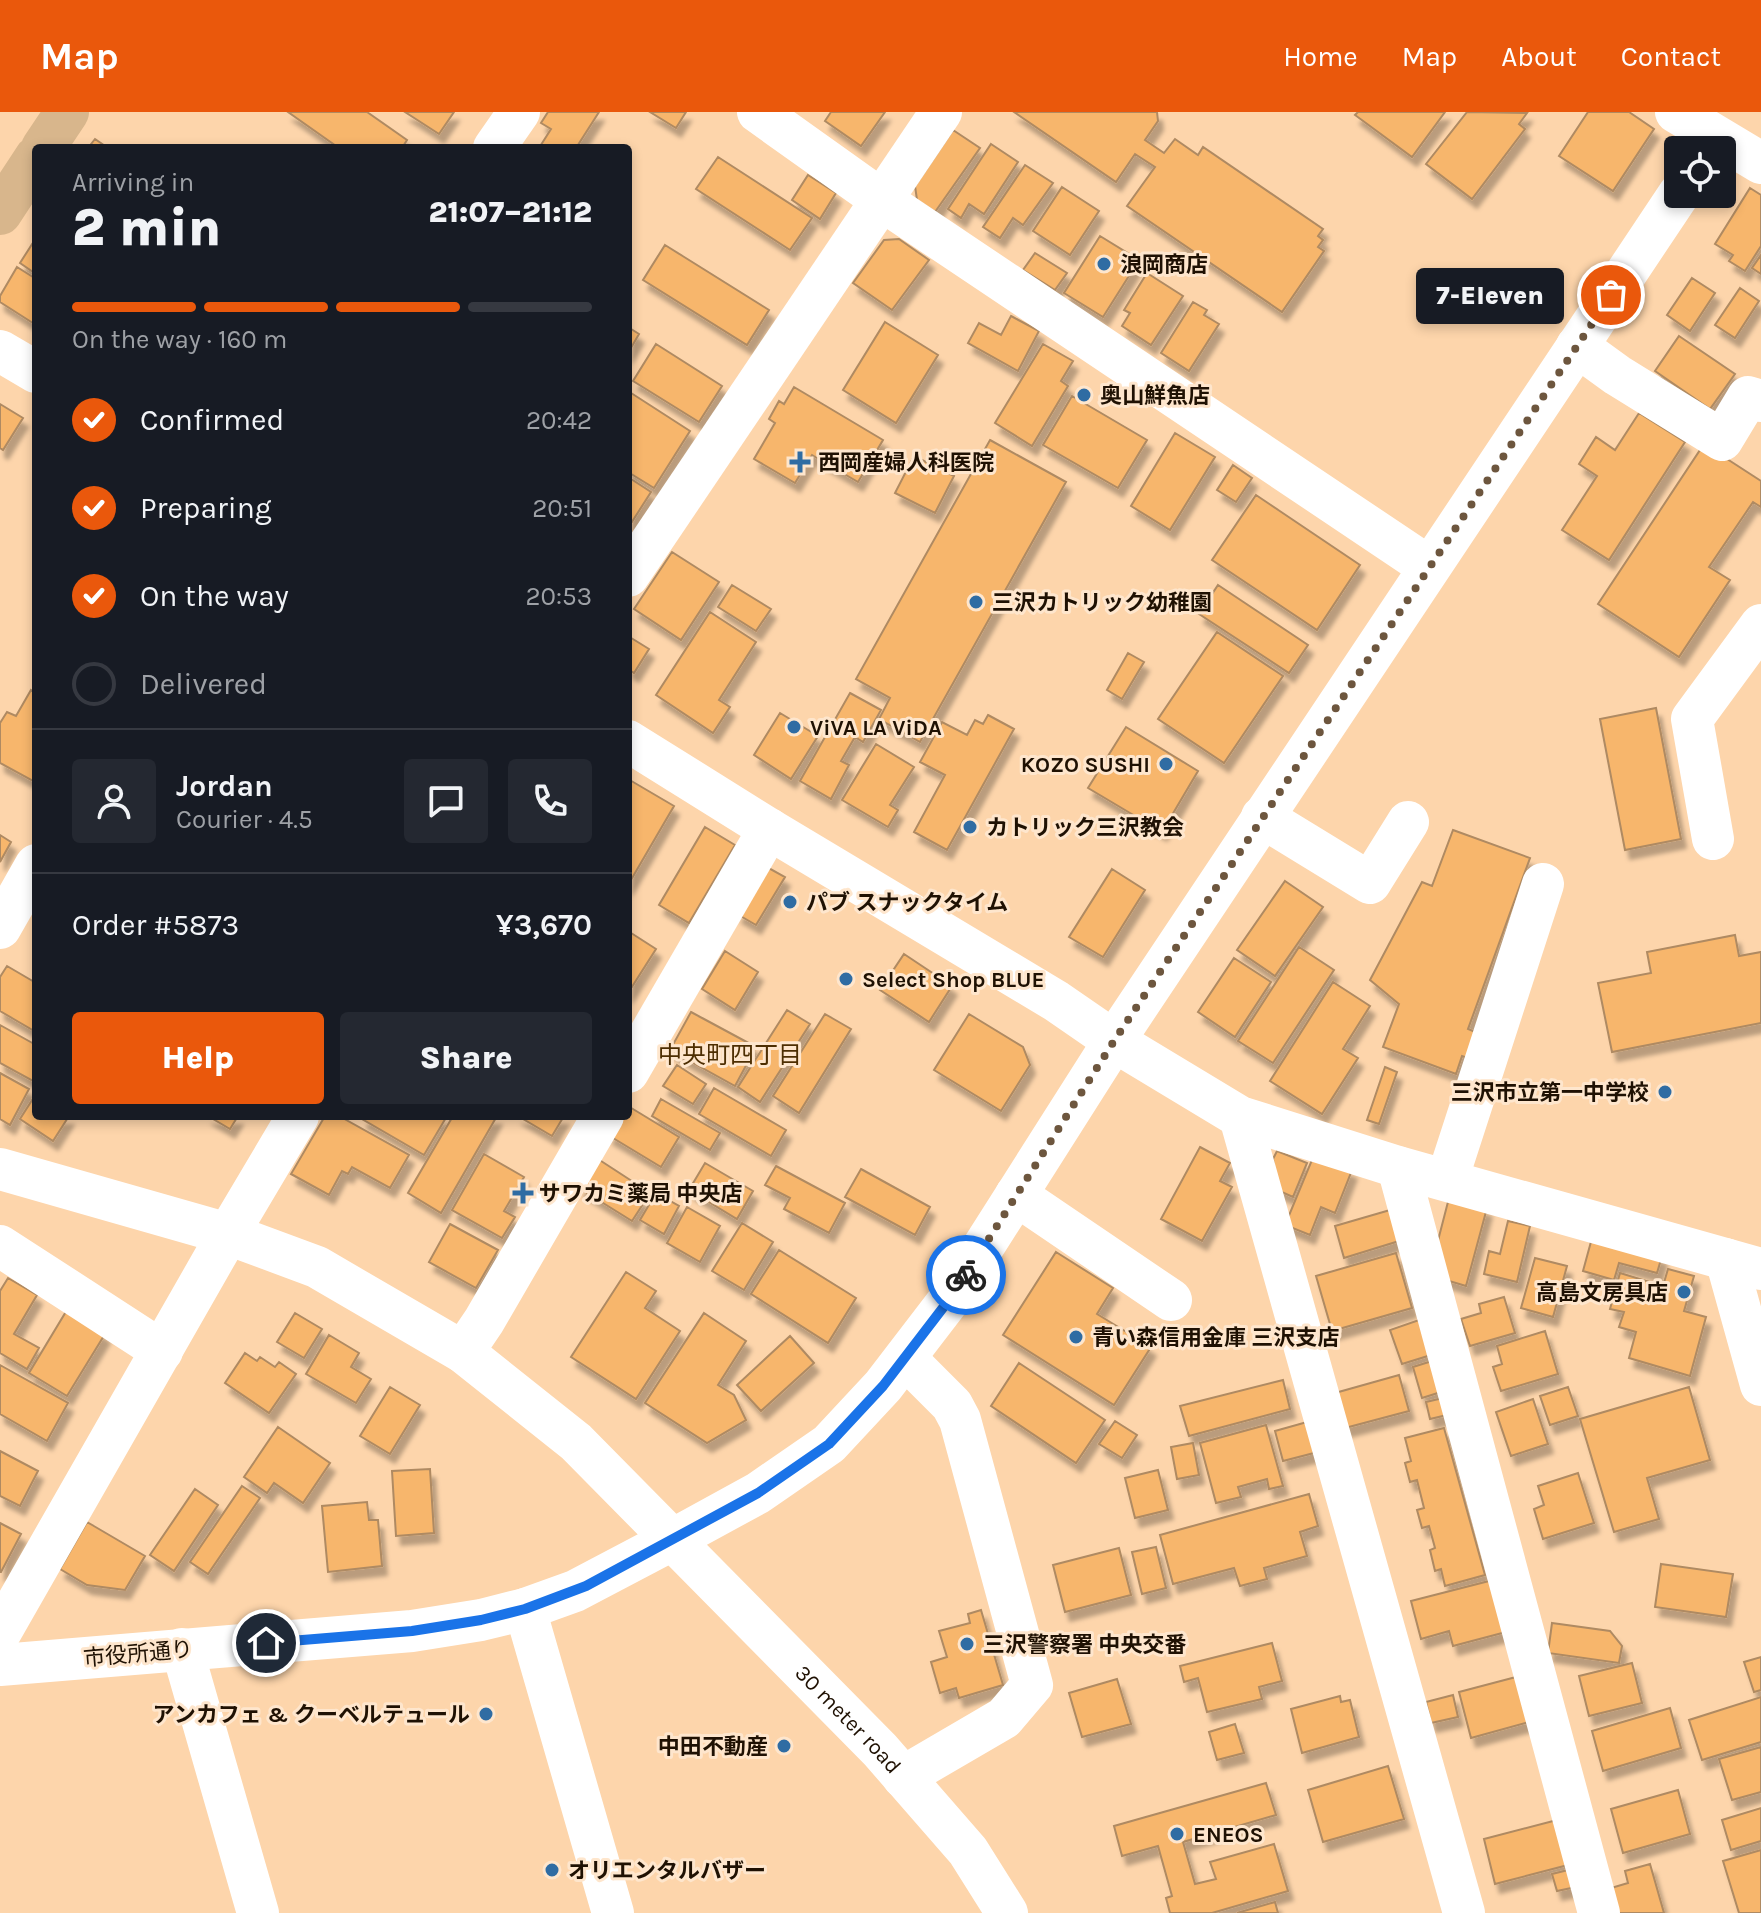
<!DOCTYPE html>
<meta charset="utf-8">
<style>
:root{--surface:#171b24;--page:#242831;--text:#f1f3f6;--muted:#9ea1a6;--line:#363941;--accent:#ea580c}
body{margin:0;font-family:Karla,"Noto Sans JP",sans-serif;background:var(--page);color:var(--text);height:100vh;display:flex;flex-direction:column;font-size:30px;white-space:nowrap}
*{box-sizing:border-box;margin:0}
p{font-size:26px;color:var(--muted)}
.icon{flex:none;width:44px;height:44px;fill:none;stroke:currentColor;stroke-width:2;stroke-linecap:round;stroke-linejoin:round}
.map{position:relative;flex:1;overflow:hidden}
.sheet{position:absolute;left:32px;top:32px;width:600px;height:976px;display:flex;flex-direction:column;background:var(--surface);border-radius:8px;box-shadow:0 4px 12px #0003}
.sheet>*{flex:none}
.fabs{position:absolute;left:1664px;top:24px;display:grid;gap:16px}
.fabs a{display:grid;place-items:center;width:72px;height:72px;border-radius:8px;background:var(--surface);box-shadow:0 4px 12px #0003;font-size:40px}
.pin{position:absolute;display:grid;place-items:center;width:68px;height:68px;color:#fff;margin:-34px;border:4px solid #fff;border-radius:50%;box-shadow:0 2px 8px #0007}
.courier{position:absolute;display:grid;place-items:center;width:80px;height:80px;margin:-40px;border:6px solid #1a73e8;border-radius:50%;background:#fff;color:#222;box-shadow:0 2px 10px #0007}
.bubble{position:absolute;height:56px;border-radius:8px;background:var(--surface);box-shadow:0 4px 12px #0003;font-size:26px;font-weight:800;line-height:56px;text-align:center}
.head em{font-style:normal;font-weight:800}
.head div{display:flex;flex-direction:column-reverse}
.head{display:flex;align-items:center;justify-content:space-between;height:136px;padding:0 40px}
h1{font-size:52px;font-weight:800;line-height:60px}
.bar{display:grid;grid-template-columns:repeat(4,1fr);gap:12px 8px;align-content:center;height:96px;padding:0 40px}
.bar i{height:10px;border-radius:6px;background:var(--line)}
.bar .current{background:var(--accent)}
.bar p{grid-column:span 4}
.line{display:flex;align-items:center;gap:20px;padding:0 40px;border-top:2px solid var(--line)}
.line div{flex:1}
.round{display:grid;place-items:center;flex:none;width:84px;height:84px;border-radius:8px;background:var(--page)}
ol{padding:0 40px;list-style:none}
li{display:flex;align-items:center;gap:24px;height:88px}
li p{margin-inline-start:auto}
li .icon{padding:8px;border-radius:50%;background:var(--accent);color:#fff;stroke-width:4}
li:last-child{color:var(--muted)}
li i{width:44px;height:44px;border:4px solid var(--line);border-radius:50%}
.primary-button{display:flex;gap:16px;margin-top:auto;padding:16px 40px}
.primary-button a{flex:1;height:92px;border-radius:8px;background:var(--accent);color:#fff;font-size:32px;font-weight:800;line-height:92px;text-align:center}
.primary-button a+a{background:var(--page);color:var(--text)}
header{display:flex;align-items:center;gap:48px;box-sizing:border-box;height:112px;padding:0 40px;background:var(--accent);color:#fff}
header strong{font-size:38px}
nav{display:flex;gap:44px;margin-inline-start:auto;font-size:28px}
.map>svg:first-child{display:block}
.building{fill:#f7b66c;stroke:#af8a62;stroke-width:2;filter:url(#shadow)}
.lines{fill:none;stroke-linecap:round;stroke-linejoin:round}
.minor{stroke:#fff;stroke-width:42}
.major{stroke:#d8b68c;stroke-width:44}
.done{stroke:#6d563e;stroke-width:8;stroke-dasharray:0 14.4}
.route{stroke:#1a73e8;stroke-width:10}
.poi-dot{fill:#2f6ca3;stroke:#fee6cd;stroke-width:3}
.labels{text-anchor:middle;stroke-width:6;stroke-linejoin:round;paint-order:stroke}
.poi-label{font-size:22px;font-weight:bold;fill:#1f1103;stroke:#fee6cd;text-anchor:start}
.street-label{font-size:22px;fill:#1f1103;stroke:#fee6cd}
.neighbourhood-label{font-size:24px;fill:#4d2e02;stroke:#fee6cd}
</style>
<header>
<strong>Map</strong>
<nav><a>Home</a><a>Map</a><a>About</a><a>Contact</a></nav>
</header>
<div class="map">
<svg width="1761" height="1801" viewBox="0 0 1761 1801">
<defs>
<filter id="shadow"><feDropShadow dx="5" dy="9" stdDeviation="2" flood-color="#0004"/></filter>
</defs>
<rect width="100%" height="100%" fill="#fdd5ab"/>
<path class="building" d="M288 0H367L407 28 402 36H339Z
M405 0H454L439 22Z
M548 0H599L576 36H539L551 17 541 11Z
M650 0H686L676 16Z
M831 0H885L861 34 825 9Z
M1014 0H1157L1158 9 1145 28 1164 41 1175 27 1198 43 1203 35 1323 117 1318 124 1323 128 1318 135 1324 139 1282 200 1127 94 1155 55 1135 42 1116 70Z
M1358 0H1445L1412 45 1355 3Z
M1467 0 1527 1 1519 12 1525 17 1472 87 1426 52Z
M1588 0H1629L1654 17 1613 79 1559 44Z
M953 18 980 36 935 100 917 88 915 74Z
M95 27 108 36H88Z
M991 32 1018 50 984 102 969 92 961 106 948 97Z
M718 45 812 106 790 138 696 77Z
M1025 53 1053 71 1023 113 1013 106 1000 126 983 115Z
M808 63 836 81 820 107 792 88Z
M1062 75 1099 99 1070 143 1033 119Z
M1750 76 1761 83V134L1745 159 1729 149 1733 143 1715 132Z
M1100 124 1139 148 1103 205 1064 181Z
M36 126V162L20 151Z
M899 127 929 148 892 198 853 171 884 128Z
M665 133 769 198 747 233 643 168Z
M1035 141 1067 161 1055 178 1023 158Z
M1761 143V162L1752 156Z
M17 155 36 167V213L0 190V184Z
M1147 161 1183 184 1151 233 1122 214 1130 201 1124 198Z
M1692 166 1715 181 1690 219 1667 203Z
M1740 176 1759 189 1735 226 1715 213Z
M1193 190 1207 198 1204 203 1219 212 1189 259 1161 241Z
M1011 204 1039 219 1018 259 968 231 979 211 1001 223Z
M885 210 938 243 896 311 843 278Z
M628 215 639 222 628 241Z
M1679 224 1735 262 1710 297 1655 259Z
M656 232 722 274 699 310 633 269Z
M1043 232 1073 249 1061 269 1068 274 1032 334 995 311Z
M794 275 883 328 858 370 812 343 795 371 754 347 775 311 769 307 779 289 784 292Z
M628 279 690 319 654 376 628 360Z
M1072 284 1147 328 1118 376 1043 333Z
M0 292 23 306 3 338 0 336Z
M1639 301 1685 330 1609 448 1562 418 1597 364 1579 352 1596 325 1615 338Z
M1175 321 1215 345 1170 418 1131 394Z
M990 328 1066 370 920 630 879 607 890 586 856 567Z
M1704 332 1761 369V395L1753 390 1709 455 1730 468 1679 545 1598 492Z
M914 344 954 364 935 401 895 381Z
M1233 353 1252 366 1236 390 1217 378Z
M628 365 651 380 628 416Z
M1256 383 1360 453 1317 518 1212 448Z
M672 440 719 470 681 528 634 497Z
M732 473 771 497 756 519 718 495Z
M1218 473 1308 533 1289 561 1199 502Z
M710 500 756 530 719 588 730 595 713 621 656 583Z
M1217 520 1283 564 1224 651 1158 607Z
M628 524 649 537 634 561 628 557Z
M1128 541 1144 550 1122 587 1107 578Z
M31 578 36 581V663L33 669 0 651V611L7 600 16 604Z
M850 581 881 598 863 630 855 625 841 649 849 653 831 687 800 669Z
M1656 596 1681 727 1625 738 1600 607Z
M780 601 818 624 791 667 754 643Z
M988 603 1014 617 947 738 914 720 945 663 920 650 942 610 967 623 975 608 983 612Z
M1126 615 1198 659 1162 720 1088 676Z
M876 632 914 655 890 693 898 698 888 715 842 688Z
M628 667 674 694 628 773Z
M705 715 735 733 689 811 659 793Z
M1453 718 1530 746 1468 917 1480 922 1471 947 1462 944 1456 962 1383 935 1399 892 1370 868 1422 770 1432 774Z
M0 723 11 730 0 750Z
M765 754 785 765 756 813 737 802Z
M1112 757 1145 778 1103 845 1069 825Z
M1285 769 1323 795 1275 864 1237 838Z
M628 819 656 837 628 881Z
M1735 823 1739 844 1761 840V911L1612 940 1598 871 1651 861 1647 840Z
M1299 835 1334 858 1273 951 1238 929Z
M725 839 758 860 735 898 702 877Z
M904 842 952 874 929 910 880 878Z
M1234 846 1271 870 1235 925 1198 900Z
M7 854 36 871V920L0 899V865Z
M1333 870 1370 894 1343 937 1358 946 1322 1002 1270 969Z
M787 898 810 912 760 990 738 975Z
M691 900 756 935 735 974 670 938Z
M825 902 851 917 799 1001 773 984Z
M969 902 1023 935 1030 953 1001 999 934 958Z
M0 913 36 933V964L33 969 0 951Z
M677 953 706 972 693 992 663 974Z
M1385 955 1397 960 1379 1012 1367 1008Z
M0 961 29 977 10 1013 0 1007Z
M714 976 786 1018 771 1044 699 1002Z
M36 982V1004H69L53 1029 20 1007Z
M661 987 720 1021 710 1038 652 1004Z
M628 994 679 1025 661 1055 608 1023 620 1004H628Z
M208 1004H238L230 1017Z
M325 1004H339L409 1043 390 1076 352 1055 348 1062 342 1059 329 1083 291 1062Z
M363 1004H447L424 1043 362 1007Z
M453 1004H497L441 1101 408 1081Z
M518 1004H564L552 1024Z
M1200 1035 1230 1051 1220 1069 1232 1075 1202 1129 1161 1107Z
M1277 1039 1307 1051 1293 1085 1277 1078 1273 1047Z
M484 1042 524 1065 504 1099 515 1105 502 1126 452 1098Z
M1314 1043 1352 1058 1335 1101 1321 1095 1310 1123 1285 1113Z
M598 1047 641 1075 636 1083 645 1089 632 1109 579 1076Z
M705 1051 753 1079 737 1107 689 1078Z
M776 1054 845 1091 829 1121 784 1097 790 1086 765 1073Z
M861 1057 930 1095 915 1123 845 1085Z
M656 1081 679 1094 664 1122 640 1108Z
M1449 1086 1487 1096 1466 1174 1439 1166 1434 1144Z
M687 1095 720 1114 700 1150 667 1131Z
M1390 1098 1399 1129 1344 1146 1335 1114Z
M1508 1109 1530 1114 1517 1170 1484 1162 1489 1139 1500 1142Z
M742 1111 773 1130 744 1178 712 1159Z
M450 1112 498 1138 476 1176 429 1150Z
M1592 1126 1662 1144 1657 1161 1619 1151 1614 1168 1583 1159Z
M779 1138 856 1186 828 1231 751 1182Z
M1056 1140 1113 1176 1097 1202 1151 1235 1114 1293 1003 1223Z
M1396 1141 1412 1196 1332 1219 1316 1164Z
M1535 1146 1567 1154 1553 1205 1521 1196Z
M1668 1157 1694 1164 1684 1199 1706 1205 1690 1264 1629 1246 1636 1220 1619 1215 1624 1200 1610 1197 1620 1161 1663 1174Z
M626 1160 656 1179 645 1196 680 1219 636 1287 571 1245Z
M8 1166 37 1183 14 1222 39 1236 27 1257 0 1241V1179Z
M1504 1185 1515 1221 1470 1234 1461 1207 1481 1201 1479 1192Z
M67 1198 105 1222 67 1284 29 1261Z
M295 1201 322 1217 304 1246 277 1230Z
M704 1201 746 1229 718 1273 734 1283 746 1308 707 1331 645 1291Z
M1419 1208 1431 1243 1402 1252 1390 1218Z
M1545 1219 1558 1262 1501 1279 1493 1255 1502 1252 1497 1234Z
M329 1223 359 1241 351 1255 371 1267 356 1291 306 1262Z
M790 1224 814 1251 761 1299 737 1273Z
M245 1241 257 1249 260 1245 275 1255 279 1250 296 1262 269 1301 225 1271Z
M1432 1249 1441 1280 1422 1286 1413 1255Z
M1019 1251 1105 1308 1076 1351 991 1294Z
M0 1253 68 1291 47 1329 0 1302Z
M1399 1263 1409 1299 1345 1316 1335 1281Z
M1283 1268 1290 1297 1189 1324 1180 1294Z
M390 1275 420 1293 390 1342 360 1324Z
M1568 1275 1578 1304 1550 1313 1540 1284Z
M1689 1275 1710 1348 1647 1366 1659 1407 1614 1420 1580 1307Z
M1443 1286 1447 1303 1430 1307 1426 1290Z
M1533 1287 1548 1332 1511 1344 1496 1300Z
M1115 1309 1137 1323 1122 1346 1099 1332Z
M1307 1310 1314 1341 1283 1349 1275 1319Z
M1266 1313 1283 1374 1269 1377 1267 1367 1238 1375 1241 1385 1216 1391 1200 1331Z
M278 1315 330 1351 303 1391 274 1371 267 1381 244 1365Z
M1444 1316 1485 1463 1445 1474 1441 1457 1435 1459 1430 1438 1435 1436 1429 1414 1422 1416 1417 1398 1424 1396 1417 1368 1410 1370 1405 1351 1411 1349 1405 1326Z
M1193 1331 1199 1363 1177 1367 1171 1335Z
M0 1339 38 1359 20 1394 0 1384Z
M430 1357 434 1421 396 1424 392 1359Z
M1158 1358 1168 1398 1135 1406 1125 1366Z
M1578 1361 1594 1411 1543 1427 1534 1397 1544 1393 1538 1374Z
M242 1374 260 1386 208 1462 190 1450Z
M195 1377 218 1393 174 1459 150 1443Z
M1309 1382 1318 1414 1300 1420 1307 1444 1264 1456 1267 1467 1240 1474 1234 1456 1173 1472 1160 1423Z
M367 1390 369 1408H378L382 1454 328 1460 322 1394Z
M87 1410 145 1444 125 1478 87 1473 60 1457Z
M0 1411 21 1422 1 1460H0Z
M1156 1435 1166 1476 1142 1482 1132 1440Z
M1119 1436 1131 1483 1065 1500 1053 1453Z
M1661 1452 1733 1462 1726 1505 1655 1495Z
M1493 1468 1506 1520 1453 1534 1449 1519 1421 1527 1411 1489Z
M981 1498 1003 1573 959 1586 956 1576 940 1581 931 1550 947 1545 939 1519 970 1511 968 1502Z
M1552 1511 1610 1519 1622 1534 1619 1551 1548 1541Z
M1272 1531 1282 1569 1259 1575 1262 1587 1207 1600 1198 1566 1184 1570 1180 1554Z
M1761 1545V1578L1754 1580 1744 1550Z
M1632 1551 1642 1591 1589 1604 1579 1564Z
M1516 1565 1529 1610 1471 1626 1459 1580Z
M1117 1567 1131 1612 1082 1625 1069 1581Z
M1453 1583 1458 1605 1431 1611 1426 1590Z
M1340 1584 1341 1590 1350 1588 1359 1625 1302 1641 1291 1597Z
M1761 1585V1630L1702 1648 1689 1608Z
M1670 1596 1681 1636 1603 1659 1592 1619Z
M1235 1612 1244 1641 1217 1648 1209 1620Z
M1761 1635V1680L1732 1688 1719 1647Z
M1388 1654 1404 1707 1323 1730 1308 1678Z
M1266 1671 1276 1703 1183 1730 1195 1772 1216 1767 1210 1750 1274 1732 1288 1779 1212 1801H1170L1166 1786 1172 1784 1158 1734 1122 1744 1114 1714Z
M1678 1678 1690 1722 1623 1741 1611 1697Z
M1761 1696V1729L1731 1738 1722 1708Z
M1557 1708 1568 1753 1495 1772 1484 1727Z
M1761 1738V1801H1739L1723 1749Z
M1650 1752 1664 1801H1607L1611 1776 1628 1771 1625 1759Z
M1572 1757 1576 1775 1557 1779 1552 1762Z
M1275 1790 1278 1801H1237Z"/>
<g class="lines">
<g class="minor">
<path d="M758 0 883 89 1429 455"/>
<path d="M1676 0 1761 51"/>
<path d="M494 36 519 0"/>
<path d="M1577 234 1617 263 1722 328 1748 285 1761 289"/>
<path d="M0 239 36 260"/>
<path d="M628 464 941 0"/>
<path d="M628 629 769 717 1056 889 1114 929 1240 1005 1398 1055 1761 1157"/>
<path d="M1262 705 1370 771 1408 710"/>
<path d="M1713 727 1692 607 1761 513"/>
<path d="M0 816 36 753"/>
<path d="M628 960 769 717"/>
<path d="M1240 1005 1464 1801"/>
<path d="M1398 1055 1599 1801"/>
<path id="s1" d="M0 1057 228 1122 317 1155 463 1240 576 1330 880 1638 968 1739 1007 1801"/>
<path d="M1447 1068 1543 772"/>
<path d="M1016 1083 1171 1188"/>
<path d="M0 1134 162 1239"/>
<path d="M1726 1147 1761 1273"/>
<path d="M463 1240 484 1209 603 1004"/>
<path d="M525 1497 613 1801"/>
<path d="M0 1521 228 1122 298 1004"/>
<path d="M182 1537 258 1801"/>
<path d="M0 1553 412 1519 481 1508 525 1497 575 1479 672 1428 758 1381 829 1332 883 1274 952 1184 1114 929 1679 82"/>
<path d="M903 1665 1004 1606 1032 1573 960 1308 952 1293 905 1246"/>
</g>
<path class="major" d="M43 36 67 0
M0 101 36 46"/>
</g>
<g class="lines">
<path class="done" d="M966 1163 1114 929 1611 183"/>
<path class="route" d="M266 1531 412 1519 481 1508 525 1497 586 1474 758 1381 829 1332 883 1274 952 1184 966 1163"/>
</g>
<g class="poi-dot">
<circle cx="1104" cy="152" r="8"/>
<circle cx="1084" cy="283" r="8"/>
<path d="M796 338h8v8h8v8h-8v8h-8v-8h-8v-8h8z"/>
<circle cx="976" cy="490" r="8"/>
<circle cx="794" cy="615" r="8"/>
<circle cx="1166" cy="652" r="8"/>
<circle cx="970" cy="715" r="8"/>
<circle cx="790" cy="790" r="8"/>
<circle cx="846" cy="867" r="8"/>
<circle cx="1665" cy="980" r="8"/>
<path d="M519 1069h8v8h8v8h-8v8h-8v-8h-8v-8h8z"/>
<circle cx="1684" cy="1180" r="8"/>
<circle cx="1076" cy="1225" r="8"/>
<circle cx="967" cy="1532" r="8"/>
<circle cx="486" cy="1602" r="8"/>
<circle cx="784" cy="1634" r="8"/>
<circle cx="1177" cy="1722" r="8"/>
<circle cx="552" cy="1758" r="8"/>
</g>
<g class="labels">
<g class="poi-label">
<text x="1120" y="160">浪岡商店</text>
<text x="1100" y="291">奥山鮮魚店</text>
<text x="818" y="358">西岡産婦人科医院</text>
<text x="992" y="498">三沢カトリック幼稚園</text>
<text x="810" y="623">ViVA LA ViDA</text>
<text x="1150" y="660" text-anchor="end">KOZO SUSHI</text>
<text x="986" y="723">カトリック三沢教会</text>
<text x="806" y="798">パブ スナックタイム</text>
<text x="862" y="875">Select Shop BLUE</text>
<text x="1649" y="988" text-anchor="end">三沢市立第一中学校</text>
<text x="539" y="1089">サワカミ薬局 中央店</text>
<text x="1668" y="1188" text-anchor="end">高島文房具店</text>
<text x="1092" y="1233">青い森信用金庫 三沢支店</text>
<text x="983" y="1540">三沢警察署 中央交番</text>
<text x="470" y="1610" text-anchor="end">アンカフェ &amp; クーベルテュール</text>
<text x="768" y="1642" text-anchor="end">中田不動産</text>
<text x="1193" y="1730">ENEOS</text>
<text x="568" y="1766">オリエンタルバザー</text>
</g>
<g class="street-label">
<text transform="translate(138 1541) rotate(-5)" y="8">市役所通り</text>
<text dy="8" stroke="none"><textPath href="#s1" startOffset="1034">30 meter road</textPath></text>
</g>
<g class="neighbourhood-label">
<text x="730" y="951">中央町四丁目</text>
</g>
</g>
</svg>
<div class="fabs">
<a><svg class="icon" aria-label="locate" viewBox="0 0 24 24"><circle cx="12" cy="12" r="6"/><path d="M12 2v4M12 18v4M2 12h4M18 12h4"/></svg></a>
</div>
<div class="pin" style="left:1611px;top:183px;background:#ea580c"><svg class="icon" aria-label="bag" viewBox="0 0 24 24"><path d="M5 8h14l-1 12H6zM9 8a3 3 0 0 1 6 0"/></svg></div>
<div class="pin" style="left:266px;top:1531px;background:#1f2937"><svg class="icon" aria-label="home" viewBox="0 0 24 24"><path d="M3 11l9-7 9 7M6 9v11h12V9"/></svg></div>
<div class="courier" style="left:966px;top:1163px"><svg class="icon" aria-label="bike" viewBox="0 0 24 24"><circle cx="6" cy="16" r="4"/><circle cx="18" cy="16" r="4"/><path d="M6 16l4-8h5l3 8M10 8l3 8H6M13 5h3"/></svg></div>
<div class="bubble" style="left:1416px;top:156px;width:148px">7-Eleven</div>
<section class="sheet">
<div class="head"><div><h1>2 min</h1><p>Arriving in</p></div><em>21:07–21:12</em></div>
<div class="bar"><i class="current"></i><i class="current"></i><i class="current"></i><i></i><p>On the way · 160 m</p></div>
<ol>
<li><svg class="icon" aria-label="check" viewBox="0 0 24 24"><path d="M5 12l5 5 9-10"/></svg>Confirmed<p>20:42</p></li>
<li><svg class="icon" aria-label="check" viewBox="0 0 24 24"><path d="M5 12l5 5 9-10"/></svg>Preparing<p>20:51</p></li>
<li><svg class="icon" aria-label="check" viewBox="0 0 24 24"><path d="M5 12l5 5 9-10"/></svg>On the way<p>20:53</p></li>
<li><i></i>Delivered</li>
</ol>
<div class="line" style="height:144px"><a class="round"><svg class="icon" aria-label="person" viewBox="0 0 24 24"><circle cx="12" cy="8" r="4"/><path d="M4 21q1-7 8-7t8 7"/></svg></a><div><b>Jordan</b><p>Courier · 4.5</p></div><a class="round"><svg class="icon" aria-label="chat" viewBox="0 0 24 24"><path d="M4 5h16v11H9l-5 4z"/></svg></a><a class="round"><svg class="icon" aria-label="phone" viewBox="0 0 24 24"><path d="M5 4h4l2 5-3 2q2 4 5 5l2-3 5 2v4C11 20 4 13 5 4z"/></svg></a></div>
<div class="line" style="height:104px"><div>Order #5873</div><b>¥3,670</b></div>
<div class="primary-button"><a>Help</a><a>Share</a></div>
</section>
</div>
